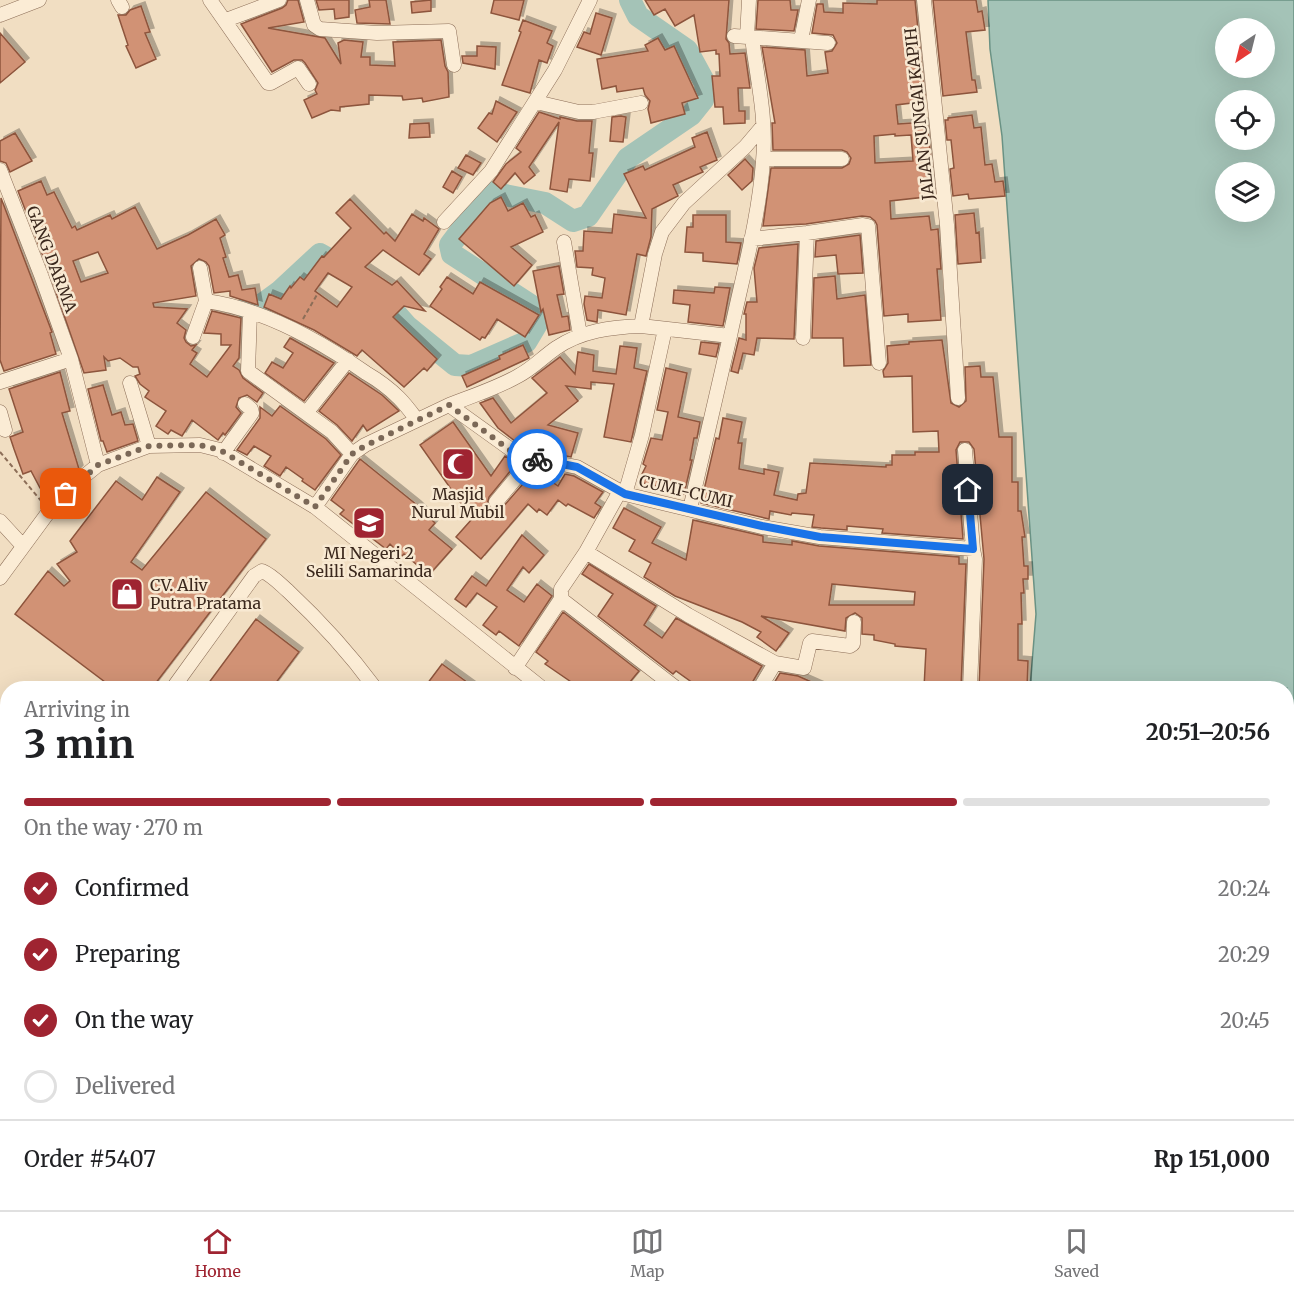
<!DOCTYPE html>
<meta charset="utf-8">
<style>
:root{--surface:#fff;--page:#f2f2f2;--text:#202124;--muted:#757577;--line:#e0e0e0;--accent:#9f2431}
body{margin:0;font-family:Merriweather,serif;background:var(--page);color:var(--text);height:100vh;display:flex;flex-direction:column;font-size:22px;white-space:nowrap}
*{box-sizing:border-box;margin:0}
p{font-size:20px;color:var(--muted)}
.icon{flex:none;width:33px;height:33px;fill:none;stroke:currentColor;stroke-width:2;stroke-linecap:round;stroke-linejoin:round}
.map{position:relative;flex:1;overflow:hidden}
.panel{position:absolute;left:0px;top:681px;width:1294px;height:530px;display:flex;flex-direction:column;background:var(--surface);border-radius:24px 24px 0 0;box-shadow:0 6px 24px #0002}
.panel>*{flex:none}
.needle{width:39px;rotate:215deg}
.fabs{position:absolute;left:1215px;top:18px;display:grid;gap:12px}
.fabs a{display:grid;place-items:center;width:60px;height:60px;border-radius:50%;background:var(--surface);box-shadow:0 6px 24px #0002;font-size:30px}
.pin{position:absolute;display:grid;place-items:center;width:51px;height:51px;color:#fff;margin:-26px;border-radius:12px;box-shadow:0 3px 9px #0006}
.courier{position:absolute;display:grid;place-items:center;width:60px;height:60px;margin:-30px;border:4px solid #1a73e8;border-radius:50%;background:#fff;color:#222;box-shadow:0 2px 8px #0007}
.headline em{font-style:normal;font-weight:700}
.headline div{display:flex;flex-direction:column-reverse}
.headline{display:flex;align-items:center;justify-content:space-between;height:102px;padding:0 24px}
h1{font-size:39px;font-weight:700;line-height:45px}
.bar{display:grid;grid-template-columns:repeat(4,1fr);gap:9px 6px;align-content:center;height:72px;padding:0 24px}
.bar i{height:8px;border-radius:4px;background:var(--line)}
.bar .on{background:var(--accent)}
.bar p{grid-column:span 4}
.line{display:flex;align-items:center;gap:15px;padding:0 24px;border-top:2px solid var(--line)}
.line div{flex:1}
ol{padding:0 24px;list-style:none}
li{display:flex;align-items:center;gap:18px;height:66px}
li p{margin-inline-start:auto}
li .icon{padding:6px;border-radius:50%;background:var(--accent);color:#fff;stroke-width:4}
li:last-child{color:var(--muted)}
li i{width:33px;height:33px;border:3px solid var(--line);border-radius:50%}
.tab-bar{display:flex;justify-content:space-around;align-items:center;height:84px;border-top:2px solid var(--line);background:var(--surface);font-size:16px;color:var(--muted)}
.tab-bar a{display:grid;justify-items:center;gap:3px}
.tab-bar .on{color:var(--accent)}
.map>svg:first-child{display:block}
.water{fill:#a4c3b7;stroke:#6a9284;stroke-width:1.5;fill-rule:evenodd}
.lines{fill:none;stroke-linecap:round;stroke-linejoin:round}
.river{stroke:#a4c3b7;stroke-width:22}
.building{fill:#d19275;stroke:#8d543c;stroke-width:1.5;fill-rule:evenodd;filter:url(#shadow)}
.minor-casing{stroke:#8c6e58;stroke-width:15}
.path{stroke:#8c6e58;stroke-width:2;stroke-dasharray:4.5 3;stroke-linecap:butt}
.minor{stroke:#fbecd5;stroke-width:14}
.done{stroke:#7b6857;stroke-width:6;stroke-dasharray:0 10.8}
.route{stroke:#1a73e8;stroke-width:8}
.labels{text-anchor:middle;stroke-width:5;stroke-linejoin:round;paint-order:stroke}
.street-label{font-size:16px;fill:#3b281d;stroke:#f8e9d2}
.poi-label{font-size:16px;fill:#3b281d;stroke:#f8e9d2}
</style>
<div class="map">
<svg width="1294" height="1210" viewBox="0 0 1294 1210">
<defs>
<filter id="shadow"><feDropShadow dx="4" dy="-4" stdDeviation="0" flood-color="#0004"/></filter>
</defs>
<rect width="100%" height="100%" fill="#f1dec2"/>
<path class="water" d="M988 0H1294V1210H779L785 1203H1287V688H1030L1036 614 1002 136 990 49ZM1226 28H1264V68H1226ZM1226 100H1264V140H1226ZM1226 172H1264V212H1226Z"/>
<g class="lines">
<path class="river" d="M376 291 407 326 455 365 471 366 526 342 541 317 532 306 452 254 450 245 490 192 545 203 573 221 588 216 628 158 691 115 703 100 706 85 687 50 638 16 630 0
M246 308H257L279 292 320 254 350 271"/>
</g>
<path class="building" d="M288 0H298L304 22 268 28 325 38 341 64 338 43 344 40 363 42 361 57H370V65L395 66 393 42 441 40 445 66 448 72 449 97 423 102 422 98 403 100 402 96 369 95V104L340 107V111L331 110 312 118 304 100 317 94 315 90 318 83 305 63 302 60H294L272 72 241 24 282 8 286 5Z
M316 0H349V17L335 19 334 9 319 10Z
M369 0H386L390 24 357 23 355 10 370 7Z
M431 0V11L412 13 411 2Z
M494 0H524L519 20 491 13Z
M645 0H729L726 39 729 43 730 54 745 53 750 88H738L739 111H745V123L724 124 723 107H715L712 76H720L719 54H716V50L700 52 694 15 675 26 665 9 654 15Z
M758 0H790L791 10H798L794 31 756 29Z
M877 0H915L925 99H920V102L896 105 898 124 927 122 935 196 890 201 891 219 929 216 931 230 938 229 941 269H937L941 320 908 322V314L884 316 877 225 875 221 870 217 862 216 806 224 763 226 771 168H842L849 164 851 158 847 152 842 150H773L772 123H775L762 47 805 50 807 76 828 73 825 52 832 51 837 43 833 35 812 33 817 4H823L824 12 843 13V3L877 4ZM895 134V136L911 135 913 161 875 163 874 136Z
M933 0H976L978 12 982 11 985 30 966 32 972 80H975L977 92 943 96Z
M141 6 150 32 145 33 156 59 136 68 126 46 128 45 118 15H126L130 10Z
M596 13 612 18 601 55 577 47 584 32 590 34Z
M523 20 552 31 547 43 553 46 547 63 539 60 530 93 502 85 521 32 519 31Z
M0 33 25 62 0 83Z
M658 38 665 50 674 46 698 98 682 103 685 114 651 123 648 109 650 101 645 95 643 88 617 92 616 86 602 89 597 59 648 51 645 45Z
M477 46 496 47 495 69 463 63 462 56H477Z
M496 101 517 112 497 142 478 128 489 113 492 114Z
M539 112 560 119V117L577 121H592L589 153H593L590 181 569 179 567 192 550 189 559 122 529 167 535 175 524 184 515 173 501 189 493 182 506 164 521 152 516 148Z
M972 115 974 128 981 127 985 165 992 164 995 182 1003 181 1005 196 969 199 968 194 953 196 950 169 954 168 951 140H947L945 120H948V118Z
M621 116 626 117 623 142 610 141 612 117Z
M429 123 430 137 409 138 410 124Z
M707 132 717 160 700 167 703 172 673 185 678 196 652 209 651 237 646 256 637 254 626 315 598 310 597 322 587 320 584 304 585 296 602 298 605 278 592 275 593 268 577 267 575 251H583L584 231 612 233 614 214 646 218 624 174 643 166 645 170 695 147 692 138Z
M15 133 32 161 10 172 6 163 0 161V141Z
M466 155 481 163 473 175 458 168Z
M745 159 753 168 752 181 742 190 728 175Z
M452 171 462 177 453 193 443 187Z
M41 181 47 195 54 192 72 228 75 226 77 230 110 215 112 219 135 207 157 249 188 235 216 219 225 235 220 238 226 257 223 258 229 277 238 275 242 290 255 288 258 305 230 296V291L214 293 209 266 206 262 199 259 191 266 196 296 153 303 154 307 187 309 177 323 186 330 184 338 186 342 191 346 196 345 192 350 197 353 190 364 207 377 231 345H221V334L204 333 212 311 241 318 239 358 233 366 239 370 243 378 263 393 257 402 247 395 239 398 236 407 241 413 225 435 223 433 218 440 192 420 182 436 171 430 168 434 156 426 166 411 145 397 149 391 140 384 135 376 140 374 138 367H133L120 358 108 361 104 357 106 370 84 373 49 272 18 191ZM98 252 108 273 81 282 73 261Z
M501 197 508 211 523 203 531 217 535 215 543 232 511 247 532 265 514 286 459 239 490 203Z
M1 198 52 332 50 333 56 354 4 371 0 360Z
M350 199 384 234 386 232 395 241 412 214 423 221 424 218 439 229 424 254 431 259 419 275 383 250 365 267 392 285 397 281 425 311 404 306 393 317 437 359 427 371 424 368 404 387 362 350 357 356 314 330 264 307 269 294 281 299 290 286 291 288 300 277 304 280 322 256 324 257 351 228 336 213ZM328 273 352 287 337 307 315 291Z
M974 213 976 233 979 232 981 262 958 264 955 215Z
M693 215H726V242L741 243 737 264 703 261V253L685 252 687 227H693Z
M860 235 863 273 838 274 836 255 815 257 816 241Z
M798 244 794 339 757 338 754 355 743 353 738 373 731 371 739 338 746 340V314H744L747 302H757L754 268 759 248Z
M559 266 564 294 557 295 562 317 568 316 570 330 549 335 543 309 541 312 533 271Z
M835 276 837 299 865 295 871 365 844 366 843 338H812L814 278Z
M447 277 473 294 480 282 539 315 525 337 497 319 485 338 482 337 480 340 430 306 442 289 440 287Z
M715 287 730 288 723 326 688 322 690 305 673 303 674 290 714 293Z
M290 338 334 363 304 401 265 373 272 362 283 368 293 353 284 347Z
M942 340 951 403 959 407 966 401 965 367 980 366 981 377H993L999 437H1012V482H1018V511H1021L1025 537H1022L1024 566H1028V579H1023L1024 593H1021L1022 624H1018V660L1028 661 1027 688H979L984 559 974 449 969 442H960L956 450 963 539 882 533 883 529 847 526V530L821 528 812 527 814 515 792 513 791 515 770 511 769 519 701 503 716 438 719 439 723 418 742 422 738 443H742L739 469 764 474V469L779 472 774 495 797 500 798 494 806 493 810 463 886 467V465H892V455H915V452H939L938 431 913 432 912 376 884 377 883 371 888 363 887 346 909 344V342Z
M701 342 719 344 716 357 699 354Z
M523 345 529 358 527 359 467 387 462 376 500 359 499 356Z
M620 346 637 348 634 368 647 371 631 442 604 437 614 384 591 382V389L566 386 578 401 548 425 578 433 571 457 524 448 498 428 480 403 493 398 511 423 547 393 532 378 560 357 575 374 578 352 594 355 593 371 616 374Z
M666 368 687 373 678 417 700 422 697 438H694L690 460H692L684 494 670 491 671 489 638 482 646 466 643 464 651 438 662 440 668 412 657 410Z
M60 372 70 411 62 413 79 469 70 478 57 481 58 484 40 488 31 471 23 474 14 449 10 437 23 432 9 389Z
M349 373 382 395 399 411 367 431 363 425 352 441 337 425 319 411Z
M103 385 112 415 121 412 125 425 133 424 138 441 107 452 103 441H101L88 389Z
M280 406 326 439 341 455 315 490 302 481 303 479 286 467 280 476 264 466 271 456 254 446 247 455 237 450 260 418V407L272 416Z
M453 422 491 476 505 456 516 464 489 497 487 505 491 509 499 511 502 508 535 470 558 486 565 474 574 476 603 492 595 503 601 507 594 518 568 504 566 506 558 500 547 515 539 509 537 512 528 504 481 559 456 537 472 519 420 445Z
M360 459 417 505 435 523 429 530 452 549 429 575 404 554 402 556 390 544 386 549 340 514 344 510 331 500Z
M157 477 180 492 131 562 142 570 206 492 266 539 152 688H113L15 614 48 571 64 586 70 581 57 564 77 552 70 541 116 481 142 500Z
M624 508 661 527 652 543 686 560 693 520 763 536V542L792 545V541L819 546 959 557V564H966L961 688H924L926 649 895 646V644L874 640V635L862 634V618L855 613 846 618 845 631 761 616 789 633 776 651 757 637 761 632 742 622 675 596 644 577 651 563 629 551 635 540 613 528ZM832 584 915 592 914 605H829Z
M522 535 544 555 529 573 523 567 507 590 524 602 537 584 552 596 519 646 499 631 496 635 483 625 497 607 477 593 466 607 455 599 472 576 486 586Z
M589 564 656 606 644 625 662 638 676 618 762 666 749 688H700L676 671 673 674 598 616 613 594 582 574Z
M563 612 639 671 625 688H580L545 664 548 661 536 652Z
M256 619 299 652 272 688H205Z
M442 664 475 688H424Z
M780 673 798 676 825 688H771Z"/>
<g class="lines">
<g class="minor-casing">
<path id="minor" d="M118 0 122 7
M210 0 268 83H271L298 68 309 84
M307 0 314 25 320 29 377 33 449 31 454 65
M924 0 947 225 958 398
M0 15 39 0
M226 20 279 0
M734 36 828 43
M747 37 749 0
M801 40 809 0
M536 102 579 112H593L641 103
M764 159H842
M0 170 41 275 71 359 98 465
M444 222 491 171 555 70 590 0
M751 239 807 233 863 225 868 226 879 363
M564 242 580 335
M200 268 206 301C264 309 319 340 366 373 378 380 389 388 399 398 406 405 411 412 417 420
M250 312 248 371 332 432 352 454
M641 326C611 327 581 331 556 348 543 357 532 369 518 376 497 388 472 396 449 405L520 456 577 467 625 494 762 527 820 537 973 549 975 559 970 688
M730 336C742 278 759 219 763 161 767 120 757 77 752 38
M193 337 206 301
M803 338 807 233
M0 382 71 359
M130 383 149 446
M0 412 5 430
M307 412 348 360
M965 450 973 549
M223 453 252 413 251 409 245 404
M620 491 586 552 561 589V599L676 688
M625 494 642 435 665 329
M496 502 532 459
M315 507 352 454 365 445 449 405
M690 509 730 336 641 326 655 254 662 232 684 203 745 147 762 127
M0 521 23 546
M586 552 688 615 775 663 760 688
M0 578 50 510 82 478 98 465 149 446 200 445 220 450 315 507 542 688
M775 663 804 668 810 643 812 641 850 646 853 644 854 622
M515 668 561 599
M173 688 254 576 262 571C272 575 280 584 288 591 319 620 350 654 375 688
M0 932 8 922
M0 989 8 994"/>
</g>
<path class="path" d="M303 319 318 293
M0 452 42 502"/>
<use href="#minor" class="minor"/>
</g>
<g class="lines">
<path class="done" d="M66 494 98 465 149 446 200 445 220 450 315 507 352 454 365 446 449 405 511 451 520 456 537 459"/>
<path class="route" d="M537 459 577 467 625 494 762 526 820 537 973 549 968 490"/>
</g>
<defs>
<g id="mosque-square" transform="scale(1.725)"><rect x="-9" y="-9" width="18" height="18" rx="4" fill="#9f2431" stroke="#f8e9d2"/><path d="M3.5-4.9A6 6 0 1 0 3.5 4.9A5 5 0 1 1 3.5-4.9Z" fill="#fff"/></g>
<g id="school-square" transform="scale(1.725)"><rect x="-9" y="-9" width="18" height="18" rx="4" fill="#9f2431" stroke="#f8e9d2"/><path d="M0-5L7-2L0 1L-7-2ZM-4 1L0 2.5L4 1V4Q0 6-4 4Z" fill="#fff"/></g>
<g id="shop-square" transform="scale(1.725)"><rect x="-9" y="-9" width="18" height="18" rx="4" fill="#9f2431" stroke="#f8e9d2"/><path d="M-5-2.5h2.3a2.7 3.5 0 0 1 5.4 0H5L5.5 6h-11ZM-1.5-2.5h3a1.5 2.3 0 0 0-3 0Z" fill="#fff"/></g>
</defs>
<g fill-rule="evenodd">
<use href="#mosque-square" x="458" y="464"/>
<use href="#school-square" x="369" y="523"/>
<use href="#shop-square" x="127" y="594"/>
</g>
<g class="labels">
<g class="street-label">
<text transform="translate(919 114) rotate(-96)" y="6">JALAN SUNGAI KAPIH</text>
<text transform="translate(52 259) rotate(69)" y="6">GANG DARMA</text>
<text transform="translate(686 491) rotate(13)" y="6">CUMI-CUMI</text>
</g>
<g class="poi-label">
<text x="458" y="500">Masjid<tspan x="458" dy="18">Nurul Mubil</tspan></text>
<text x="369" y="559">MI Negeri 2<tspan x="369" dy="18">Selili Samarinda</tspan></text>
<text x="150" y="591" text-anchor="start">CV. Aliv<tspan x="150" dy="18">Putra Pratama</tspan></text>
</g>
</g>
</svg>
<div class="fabs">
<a><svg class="needle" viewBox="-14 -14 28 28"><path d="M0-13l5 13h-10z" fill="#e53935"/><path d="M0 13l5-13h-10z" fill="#757577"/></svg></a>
<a><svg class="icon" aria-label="locate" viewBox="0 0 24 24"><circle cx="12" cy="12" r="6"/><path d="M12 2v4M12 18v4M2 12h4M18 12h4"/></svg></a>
<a><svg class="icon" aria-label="layers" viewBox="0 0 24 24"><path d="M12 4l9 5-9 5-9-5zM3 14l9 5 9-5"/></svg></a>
</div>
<div class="pin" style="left:66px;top:494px;background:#ea580c"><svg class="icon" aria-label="bag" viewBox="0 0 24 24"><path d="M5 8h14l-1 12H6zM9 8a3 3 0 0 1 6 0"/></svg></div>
<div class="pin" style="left:968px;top:490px;background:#1f2937"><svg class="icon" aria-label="home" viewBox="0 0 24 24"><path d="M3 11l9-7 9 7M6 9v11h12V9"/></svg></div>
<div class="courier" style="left:537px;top:459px"><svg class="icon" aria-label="bike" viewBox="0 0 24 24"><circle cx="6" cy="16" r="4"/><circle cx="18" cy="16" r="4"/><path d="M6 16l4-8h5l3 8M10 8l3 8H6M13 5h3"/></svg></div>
<section class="panel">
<div class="headline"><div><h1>3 min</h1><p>Arriving in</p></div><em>20:51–20:56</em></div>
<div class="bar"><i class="on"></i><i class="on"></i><i class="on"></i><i></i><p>On the way · 270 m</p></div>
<ol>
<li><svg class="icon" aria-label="check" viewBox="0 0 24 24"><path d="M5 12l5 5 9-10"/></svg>Confirmed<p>20:24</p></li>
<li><svg class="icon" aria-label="check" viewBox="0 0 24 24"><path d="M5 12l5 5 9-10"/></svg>Preparing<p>20:29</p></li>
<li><svg class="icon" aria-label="check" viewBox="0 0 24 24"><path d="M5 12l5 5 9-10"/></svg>On the way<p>20:45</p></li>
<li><i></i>Delivered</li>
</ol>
<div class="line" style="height:78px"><div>Order #5407</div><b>Rp 151,000</b></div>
</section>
</div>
<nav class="tab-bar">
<a class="on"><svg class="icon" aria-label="home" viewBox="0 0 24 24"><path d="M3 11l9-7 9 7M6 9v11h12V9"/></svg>Home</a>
<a><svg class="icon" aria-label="map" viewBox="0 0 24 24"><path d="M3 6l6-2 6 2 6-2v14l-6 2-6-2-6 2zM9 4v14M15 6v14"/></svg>Map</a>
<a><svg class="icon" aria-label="saved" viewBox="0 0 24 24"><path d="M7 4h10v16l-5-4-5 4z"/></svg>Saved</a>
</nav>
